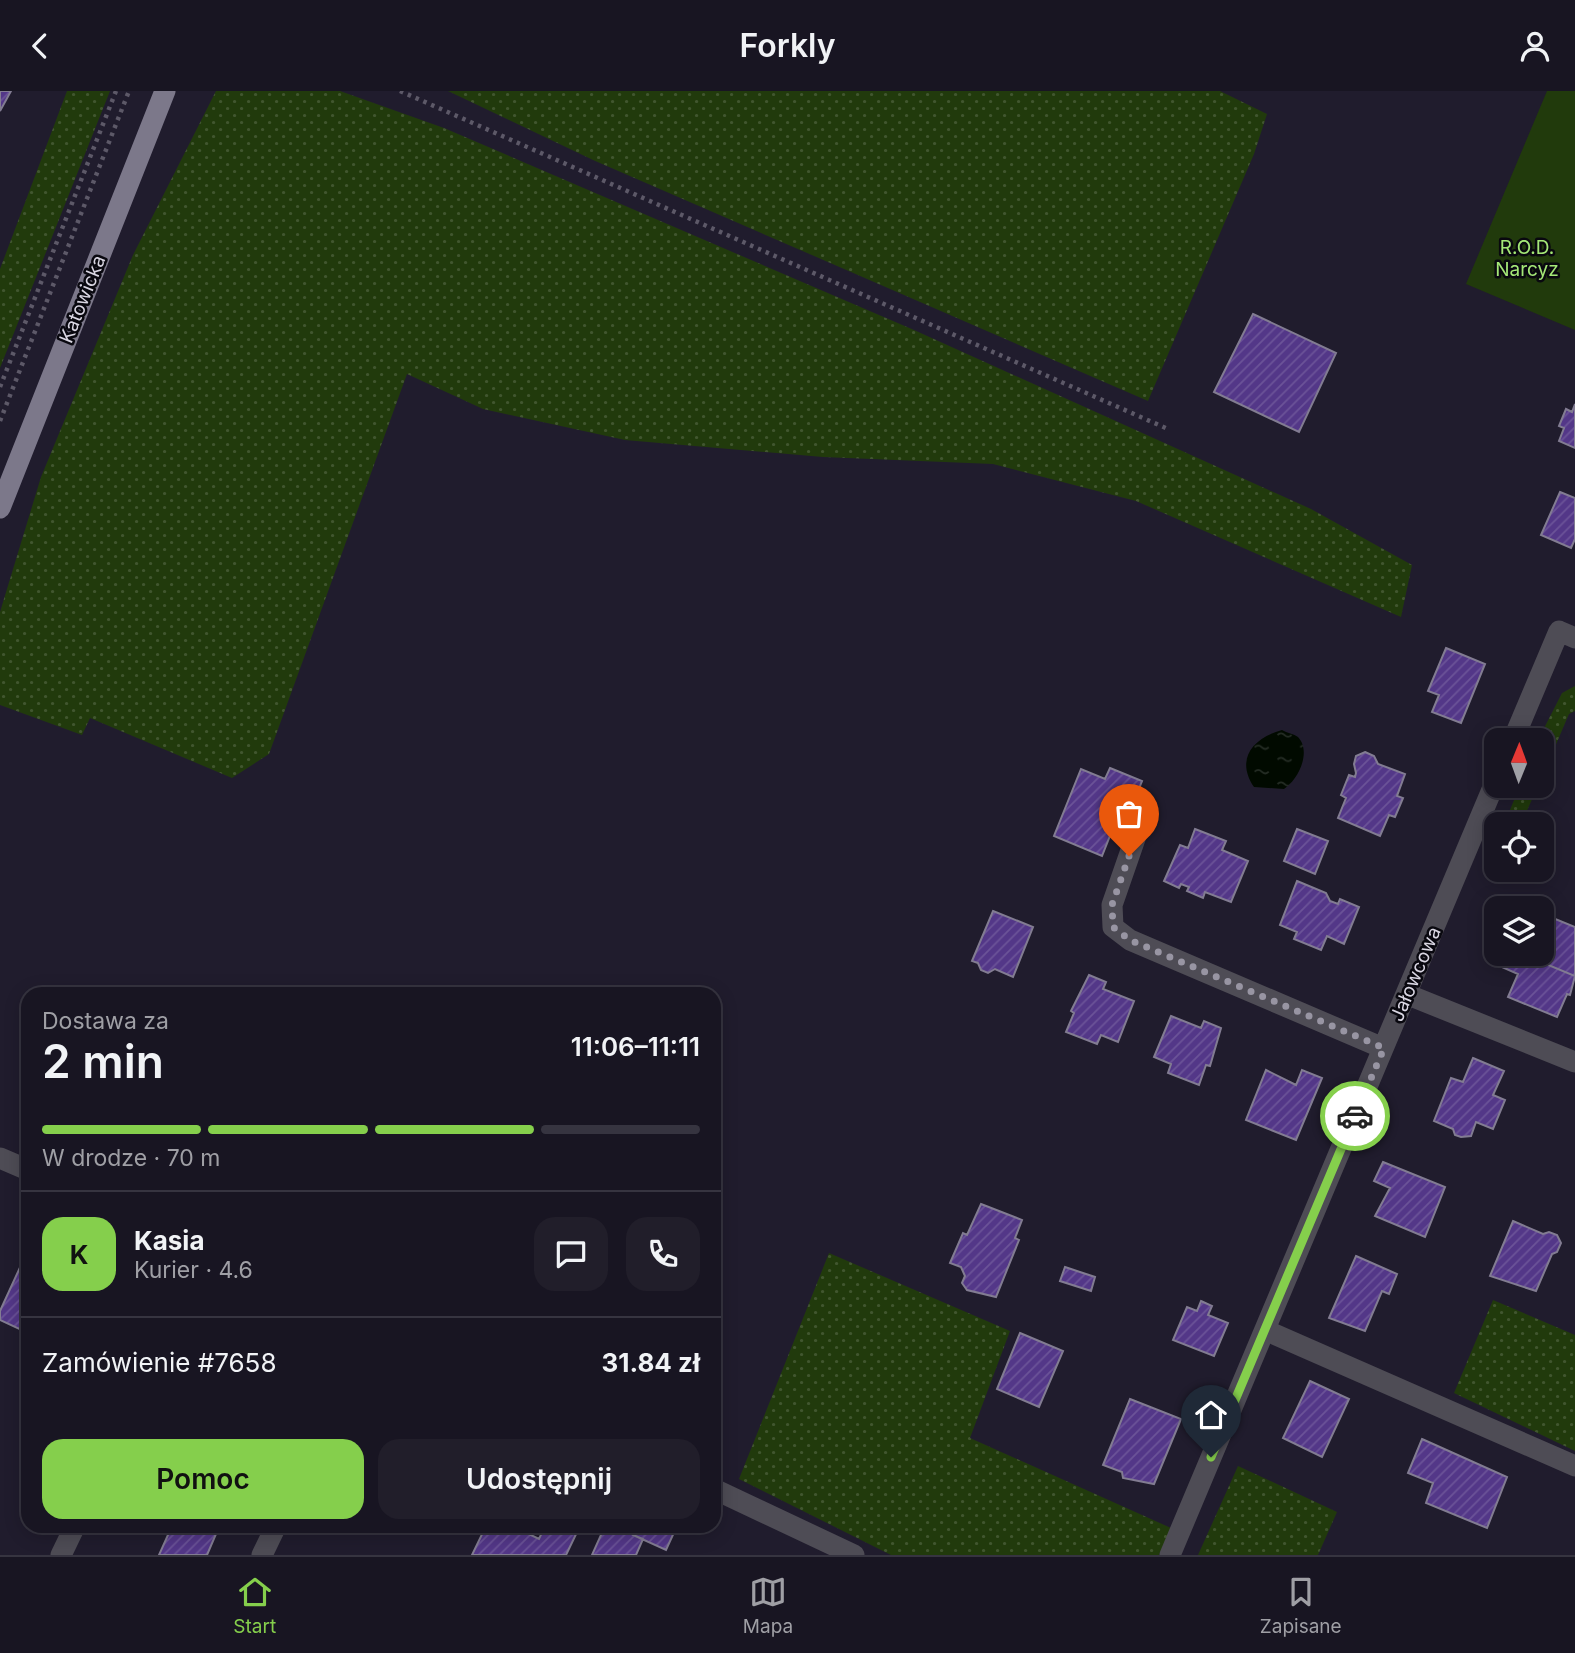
<!DOCTYPE html>
<html lang="pl">
<meta charset="utf-8">
<style>
:root{--surface:#181522;--page:#211e2a;--text:#f1f3f6;--muted:#9f9fa5;--line:#363440;--accent:#85cf4c}
body{margin:0;font-family:Inter,sans-serif;background:var(--page);color:var(--text);height:100vh;display:flex;flex-direction:column;font-size:26px;white-space:nowrap}
*{box-sizing:border-box;margin:0}
p{font-size:23px;color:var(--muted)}
.icon{flex:none;width:38px;height:38px;fill:none;stroke:currentColor;stroke-width:2;stroke-linecap:round;stroke-linejoin:round}
.map{position:relative;flex:1;overflow:hidden}
.drawer{position:absolute;left:21px;top:896px;width:700px;height:546px;display:flex;flex-direction:column;background:var(--surface);border-radius:21px;box-shadow:0 4px 18px #0003,0 0 0 2px var(--line)}
.drawer>*{flex:none}
.needle{width:46px;rotate:1deg}
.tools{position:absolute;left:1484px;top:637px;display:grid;gap:14px}
.tools a{display:grid;place-items:center;width:70px;height:70px;border-radius:14px;background:var(--surface);box-shadow:0 4px 18px #0003,0 0 0 2px var(--line);font-size:35px}
.pin{position:absolute;display:grid;place-items:center;width:60px;height:60px;color:#fff;margin:-72px -30px;border-radius:50% 50% 50% 0;rotate:-45deg;box-shadow:0 0 7px #0007}
.pin .icon{rotate:45deg}
.courier{position:absolute;display:grid;place-items:center;width:70px;height:70px;margin:-35px;border:5px solid #85cf4c;border-radius:50%;background:#fff;color:#222;box-shadow:0 2px 9px #0007}
.head em{font-style:normal;font-weight:600}
.head div{display:flex;flex-direction:column-reverse}
.head{display:flex;align-items:center;justify-content:space-between;height:119px;padding:0 21px}
h1{font-size:46px;font-weight:600;line-height:52px}
.bar{display:grid;grid-template-columns:repeat(4,1fr);gap:10px 7px;align-content:center;height:84px;padding:0 21px}
.bar i{height:9px;border-radius:5px;background:var(--line)}
.bar .on{background:var(--accent)}
.bar p{grid-column:span 4}
.line{display:flex;align-items:center;gap:18px;padding:0 21px;border-top:2px solid var(--line)}
.line div{flex:1}
.round{display:grid;place-items:center;flex:none;width:74px;height:74px;border-radius:21px;background:var(--page)}
.cta{display:flex;gap:14px;margin-top:auto;padding:14px 21px}
.cta a{flex:1;height:80px;border-radius:21px;background:var(--accent);color:#111;font-size:28px;font-weight:600;line-height:80px;text-align:center}
.cta a+a{background:var(--page);color:var(--text)}
header{display:flex;justify-content:space-between;align-items:center;height:91px;padding:0 21px;background:var(--surface);font-size:32px;font-weight:600}
.menu{display:flex;justify-content:space-around;align-items:center;height:98px;border-top:2px solid var(--line);background:var(--surface);font-size:19px;color:var(--muted)}
.menu a{display:grid;justify-items:center;gap:4px}
.menu .on{color:var(--accent)}
.map>svg:first-child{display:block}
.grass{fill:url(#grass-dots)}
.garden{fill:#213a0c}
.water{fill:url(#water-ripples)}
.building{fill:url(#building-hatch);stroke:#827c92;stroke-width:2}
.lines{fill:none;stroke-linecap:round;stroke-linejoin:round}
.path{stroke:#5d5968;stroke-width:4.5;stroke-dasharray:3.5 5;stroke-linecap:butt}
.minor{stroke:#4e4c55;stroke-width:21}
.major{stroke:#7c788a;stroke-width:21}
.done{stroke:#9895a3;stroke-width:7;stroke-dasharray:0 12.6}
.route{stroke:#85cf4c;stroke-width:9}
.labels{text-anchor:middle;stroke-width:5;stroke-linejoin:round;paint-order:stroke}
.park-label{font-size:19px;fill:#a4e777;stroke:#09080f}
.street-label{font-size:19px;fill:#d9d6e2;stroke:#09080f}
</style>
<header><svg class="icon" aria-label="back" viewBox="0 0 24 24"><path d="M15 5l-7 7 7 7"/></svg>Forkly<svg class="icon" aria-label="person" viewBox="0 0 24 24"><circle cx="12" cy="8" r="4"/><path d="M4 21q1-7 8-7t8 7"/></svg></header>
<div class="map">
<svg width="1575" height="1464" viewBox="0 0 1575 1464">
<defs>
<pattern id="grass-dots" width="8" height="8" patternUnits="userSpaceOnUse" patternTransform="scale(1.75)"><rect width="8" height="8" fill="#213a0c"/><path d="M2 2h.1M6 6h.1" fill="none" stroke="#41562f" stroke-width="1.8" stroke-linecap="round"/></pattern>
<pattern id="water-ripples" width="26" height="14" patternUnits="userSpaceOnUse" patternTransform="scale(1.75)"><rect width="26" height="14" fill="#010a00"/><path d="M2 4q2-2 4 0t4 0M15 11q2-2 4 0t4 0" fill="none" stroke="#252d25"/></pattern>
<pattern id="building-hatch" width="6" height="6" patternUnits="userSpaceOnUse" patternTransform="scale(1.75)"><rect width="6" height="6" fill="#533788"/><path d="M-1 1l2-2M0 6l6-6M5 7l2-2" fill="none" stroke="#6b5398"/></pattern>
</defs>
<rect width="100%" height="100%" fill="#201c2d"/>
<path class="grass" d="M67 0H110L0 277V178Z
M216 0H340L444 37 914 239 1311 418 1412 474 1401 526 1136 410 993 373 823 366 625 349 483 318 407 283 269 663 232 687 90 627 82 644 0 614V521L41 386 133 164Z
M448 0H1220L1267 23 1254 63 1148 310 593 69Z
M1575 595V620L1569 623 1542 686V649H1538L1562 602Z
M1520 695H1538L1521 733H1504Z
M829 1162 1010 1240 970 1347 1171 1437 1159 1464H891L739 1388Z
M1493 1209 1575 1244V1360L1454 1302Z
M1238 1375 1337 1421 1318 1464H1198Z"/>
<path class="garden" d="M1547 0H1575V239L1466 193Z"/>
<path class="water" d="M1282 639C1287 642 1294 643 1298 646 1312 661 1298 689 1284 698L1254 696C1235 668 1253 647 1282 639Z"/>
<path class="building" d="M0 0H11L0 20Z
M1253 223 1336 262 1299 341 1214 301Z
M1575 313V357L1559 350 1564 337 1559 335 1566 318 1572 321Z
M1560 401 1575 407V448L1571 457 1541 444Z
M1446 557 1485 573 1461 632 1432 621 1439 604 1428 600Z
M1365 661 1374 665 1378 673 1405 683 1397 705 1403 707 1395 726 1389 724 1380 745 1338 727 1346 707 1341 704 1349 684 1355 686 1356 682 1354 673 1356 665Z
M1110 677 1142 690 1130 720 1121 717 1102 765 1054 745 1081 678 1105 688Z
M1195 738 1226 750 1222 759 1248 770 1231 811 1205 801 1203 807 1187 800 1189 796 1181 793 1179 797 1164 790 1180 754 1188 757Z
M1297 738 1328 750 1315 783 1284 770Z
M1297 790 1326 802 1330 810 1338 813 1340 808 1359 816 1344 853 1327 845 1321 859 1294 848 1297 841 1280 834Z
M993 820 1033 836 1013 886 995 878 988 882 981 879 978 872 972 870Z
M1543 823 1575 836V885L1522 863H1542Z
M1499 863H1522L1575 885 1570 904 1567 903 1557 926 1508 906 1518 883 1495 873Z
M1089 884 1106 891 1103 898 1134 910 1118 951 1101 944 1097 953 1066 941 1074 922 1071 920Z
M1171 925 1201 937 1204 930 1221 937 1210 975 1206 974 1199 994 1168 982 1171 973 1154 966Z
M1473 967 1504 980 1493 1004 1505 1009 1493 1038 1476 1031 1471 1045 1461 1046 1455 1044 1453 1038 1434 1030 1451 987 1463 991Z
M1266 979 1296 994 1302 979 1322 987 1296 1049 1246 1029Z
M1383 1071 1445 1096 1425 1146 1375 1125 1390 1097 1374 1090Z
M981 1113 1022 1129 1015 1147 1019 1149 996 1206 967 1199 962 1192 965 1185 961 1176 950 1172 963 1142 967 1144Z
M1513 1130 1543 1143 1549 1141 1557 1144 1561 1152 1557 1161 1552 1163 1536 1200 1490 1185Z
M28 1159V1242L0 1229V1220Z
M1356 1165 1397 1183 1389 1203 1382 1200 1365 1240 1329 1227Z
M1065 1176 1095 1186 1091 1200 1060 1190Z
M1201 1210 1212 1215 1208 1224 1228 1232 1214 1265 1173 1249 1187 1216 1197 1220Z
M1020 1242 1063 1260 1039 1316 997 1298Z
M1310 1290 1349 1308 1322 1366 1283 1347Z
M1130 1308 1181 1328 1154 1393 1123 1387 1122 1381 1103 1374Z
M1422 1348 1507 1386 1487 1437 1426 1412 1433 1392 1408 1382Z
M172 1435H199L216 1443 207 1464H159Z
M486 1435H512L539 1448 545 1435H580L566 1464H472Z
M605 1435H627L636 1439 633 1444 643 1448 636 1464H592Z
M637 1435H677L666 1459 633 1444Z"/>
<g class="lines">
<path class="path" d="M400 0 1168 338
M0 296 116 0
M0 330 129 0"/>
<path class="minor" d="M1513 649 1559 540 1575 547
M1146 716 1112 814 1113 836 1130 849 1383 957
M1406 903 1575 971
M0 1067 28 1079
M1265 1239 1575 1375
M714 1398 854 1464
M61 1464 75 1435
M262 1464 276 1435
M1170 1464 1496 689"/>
<path class="major" d="M0 417 165 0"/>
</g>
<g class="lines">
<path class="done" d="M1129 765 1112 814 1113 836 1130 849 1384 957 1355 1025"/>
<path class="route" d="M1211 1366 1355 1025"/>
</g>
<g class="labels">
<g class="park-label">
<text x="1527" y="163">R.O.D.<tspan x="1527" dy="22">Narcyz</tspan></text>
</g>
<g class="street-label">
<text transform="translate(82 208) rotate(-68)" y="7">Katowicka</text>
<text transform="translate(1415 883) rotate(-67)" y="7">Jałowcowa</text>
</g>
</g>
</svg>
<div class="tools">
<a><svg class="needle" viewBox="-14 -14 28 28"><path d="M0-13l5 13h-10z" fill="#e53935"/><path d="M0 13l5-13h-10z" fill="#9f9fa5"/></svg></a>
<a><svg class="icon" aria-label="locate" viewBox="0 0 24 24"><circle cx="12" cy="12" r="6"/><path d="M12 2v4M12 18v4M2 12h4M18 12h4"/></svg></a>
<a><svg class="icon" aria-label="layers" viewBox="0 0 24 24"><path d="M12 4l9 5-9 5-9-5zM3 14l9 5 9-5"/></svg></a>
</div>
<div class="pin" style="left:1129px;top:765px;background:#ea580c"><svg class="icon" aria-label="bag" viewBox="0 0 24 24"><path d="M5 8h14l-1 12H6zM9 8a3 3 0 0 1 6 0"/></svg></div>
<div class="pin" style="left:1211px;top:1366px;background:#1f2937"><svg class="icon" aria-label="home" viewBox="0 0 24 24"><path d="M3 11l9-7 9 7M6 9v11h12V9"/></svg></div>
<div class="courier" style="left:1355px;top:1025px"><svg class="icon" aria-label="car" viewBox="0 0 24 24"><path d="M5 17H2v-5l4-1 3-4h7l3 4 3 1v5h-3M9 17h6M6 11h13"/><circle cx="7" cy="17" r="2"/><circle cx="17" cy="17" r="2"/></svg></div>
<section class="drawer">
<div class="head"><div><h1>2 min</h1><p>Dostawa za</p></div><em>11:06–11:11</em></div>
<div class="bar"><i class="on"></i><i class="on"></i><i class="on"></i><i></i><p>W drodze · 70 m</p></div>
<div class="line" style="height:126px"><b class="round" style="background:var(--accent);color:#111">K</b><div><b>Kasia</b><p>Kurier · 4.6</p></div><a class="round"><svg class="icon" aria-label="chat" viewBox="0 0 24 24"><path d="M4 5h16v11H9l-5 4z"/></svg></a><a class="round"><svg class="icon" aria-label="phone" viewBox="0 0 24 24"><path d="M5 4h4l2 5-3 2q2 4 5 5l2-3 5 2v4C11 20 4 13 5 4z"/></svg></a></div>
<div class="line" style="height:91px"><div>Zamówienie #7658</div><b>31.84 zł</b></div>
<div class="cta"><a>Pomoc</a><a>Udostępnij</a></div>
</section>
</div>
<nav class="menu">
<a class="on"><svg class="icon" aria-label="home" viewBox="0 0 24 24"><path d="M3 11l9-7 9 7M6 9v11h12V9"/></svg>Start</a>
<a><svg class="icon" aria-label="map" viewBox="0 0 24 24"><path d="M3 6l6-2 6 2 6-2v14l-6 2-6-2-6 2zM9 4v14M15 6v14"/></svg>Mapa</a>
<a><svg class="icon" aria-label="saved" viewBox="0 0 24 24"><path d="M7 4h10v16l-5-4-5 4z"/></svg>Zapisane</a>
</nav>
